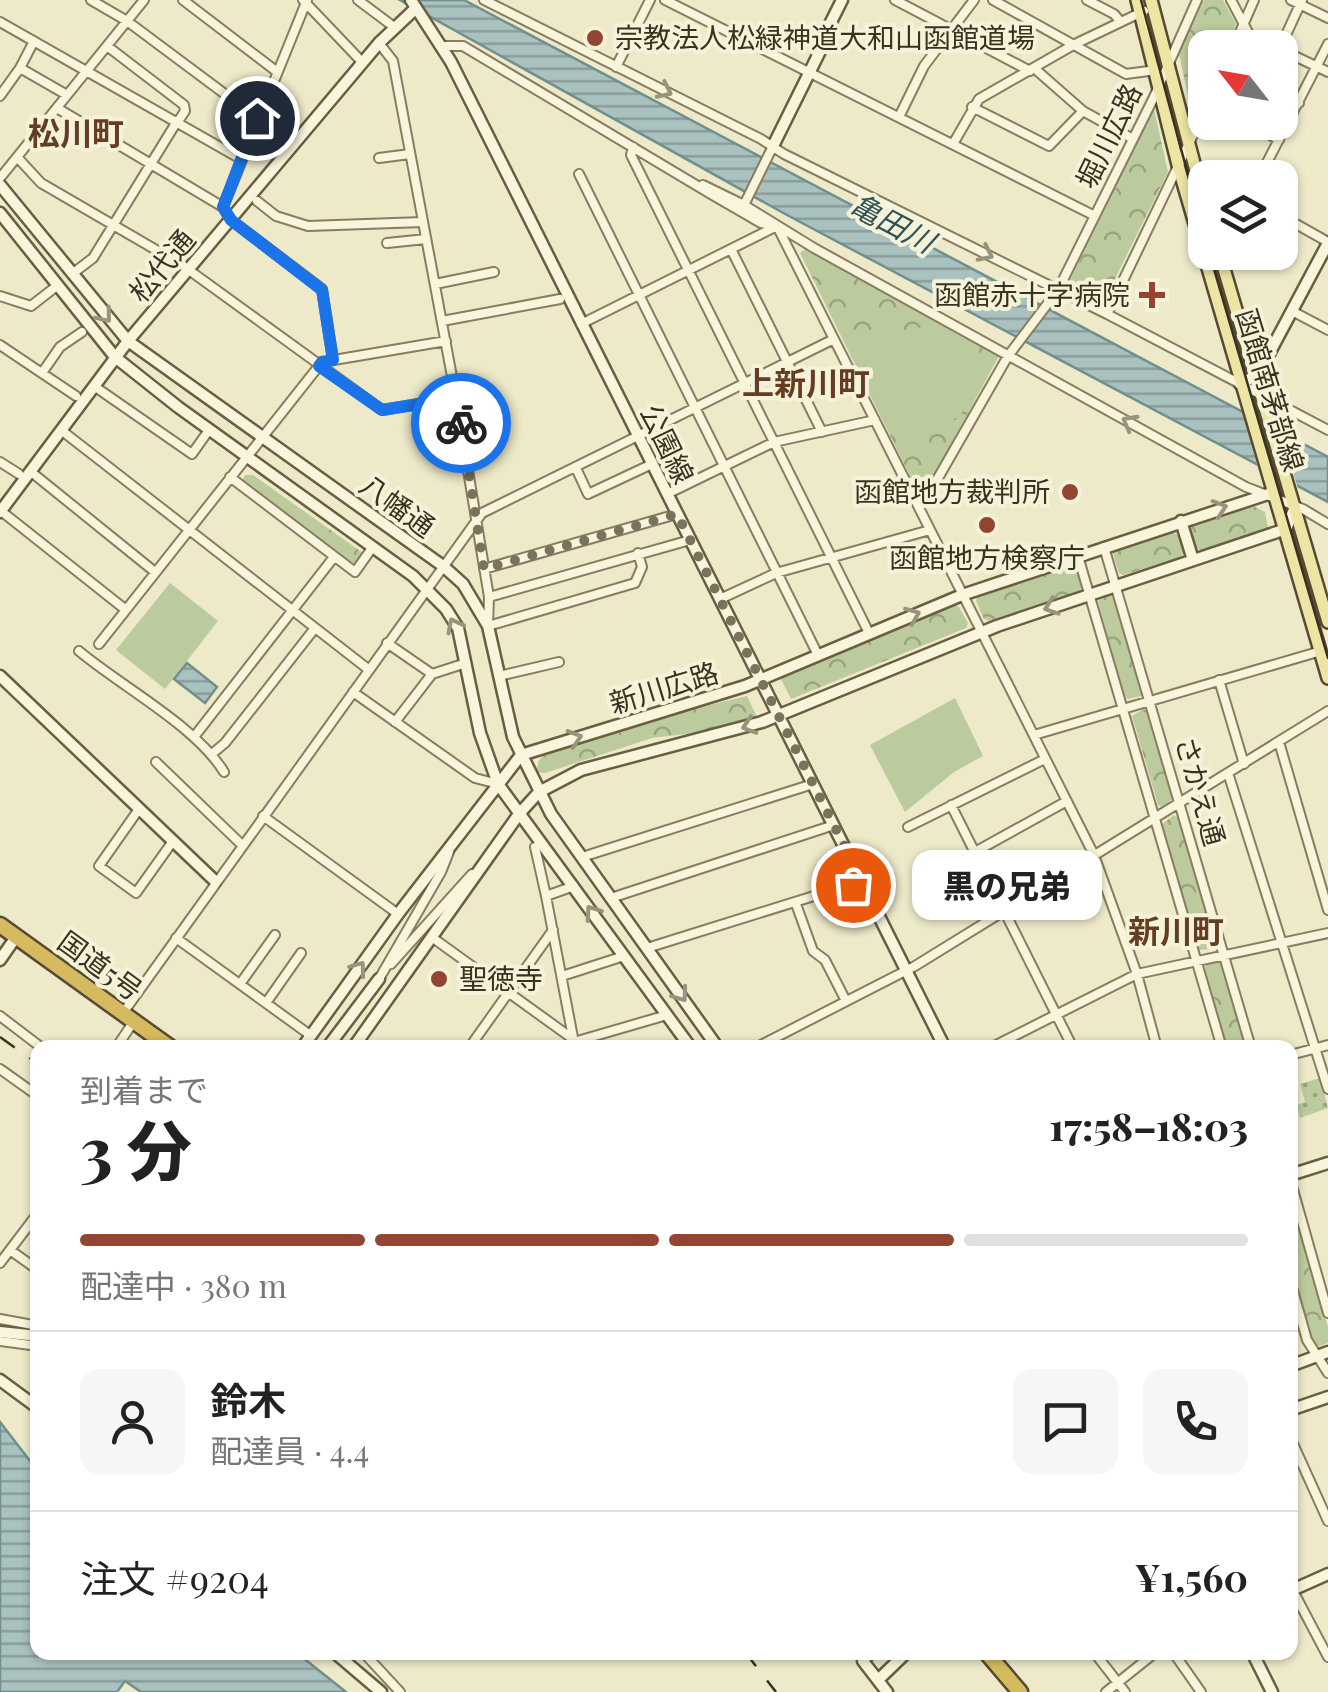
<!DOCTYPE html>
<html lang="ja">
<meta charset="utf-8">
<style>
:root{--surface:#fff;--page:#f6f6f6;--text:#222;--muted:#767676;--line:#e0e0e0;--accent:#944531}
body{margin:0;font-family:"Playfair Display","Noto Sans JP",serif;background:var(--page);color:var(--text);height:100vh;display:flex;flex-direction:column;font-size:38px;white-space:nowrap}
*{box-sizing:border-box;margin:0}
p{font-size:32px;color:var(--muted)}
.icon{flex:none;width:55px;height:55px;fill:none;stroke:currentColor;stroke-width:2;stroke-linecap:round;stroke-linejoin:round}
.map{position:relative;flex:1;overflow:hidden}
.sheet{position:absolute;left:30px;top:1040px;width:1268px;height:620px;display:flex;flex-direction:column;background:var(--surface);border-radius:20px;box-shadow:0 2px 8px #0004}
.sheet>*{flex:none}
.needle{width:65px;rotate:301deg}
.controls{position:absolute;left:1188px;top:30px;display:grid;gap:20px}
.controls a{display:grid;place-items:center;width:110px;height:110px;border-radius:20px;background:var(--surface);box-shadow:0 2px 8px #0004;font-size:50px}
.pin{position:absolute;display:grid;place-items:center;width:85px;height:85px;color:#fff;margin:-42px;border:5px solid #fff;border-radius:50%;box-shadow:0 2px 10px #0007}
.courier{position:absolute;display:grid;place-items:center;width:100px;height:100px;margin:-50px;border:8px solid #1a73e8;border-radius:50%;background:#fff;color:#222;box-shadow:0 2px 12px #0007}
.bubble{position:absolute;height:70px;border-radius:20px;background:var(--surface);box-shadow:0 2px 8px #0004;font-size:32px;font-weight:800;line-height:70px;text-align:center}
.summary em{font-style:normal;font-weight:800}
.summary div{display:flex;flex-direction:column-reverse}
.summary{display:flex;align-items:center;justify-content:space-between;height:170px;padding:0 50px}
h1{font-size:65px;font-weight:800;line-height:75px}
.bar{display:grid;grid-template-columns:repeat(4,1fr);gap:15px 10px;align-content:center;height:120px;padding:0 50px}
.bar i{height:12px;border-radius:8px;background:var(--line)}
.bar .current{background:var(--accent)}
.bar p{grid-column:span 4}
.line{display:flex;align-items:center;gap:25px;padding:0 50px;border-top:2px solid var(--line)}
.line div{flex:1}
.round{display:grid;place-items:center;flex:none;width:105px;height:105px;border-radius:20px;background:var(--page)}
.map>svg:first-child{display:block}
.grass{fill:url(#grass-dots)}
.forest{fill:url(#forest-crowns)}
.pitch{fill:#bccb9d}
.water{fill:url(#water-rules);stroke:#70908e;stroke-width:2.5}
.pier{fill:#ede9c9}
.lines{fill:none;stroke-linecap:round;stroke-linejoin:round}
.street-casing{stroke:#887d5e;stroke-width:12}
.secondary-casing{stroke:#6a5e41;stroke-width:15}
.primary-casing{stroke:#574a32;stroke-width:16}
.highway-casing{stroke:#574a32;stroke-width:19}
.street{stroke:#f8f5dc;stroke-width:8}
.secondary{stroke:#f8f5dc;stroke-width:10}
.primary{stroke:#ede5a4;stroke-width:11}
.highway{stroke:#d6ba5f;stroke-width:14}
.tram{stroke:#3a3221;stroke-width:2.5}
.rail{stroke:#3a3221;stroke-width:2.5;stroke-dasharray:18 18;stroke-linecap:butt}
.oneway{stroke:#99947e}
.done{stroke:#79725c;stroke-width:10;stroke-dasharray:0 18}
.route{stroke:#1a73e8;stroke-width:12}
.poi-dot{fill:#944531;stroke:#f4f2d8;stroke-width:4}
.labels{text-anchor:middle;stroke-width:8;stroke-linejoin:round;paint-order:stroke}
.poi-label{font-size:28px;fill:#3a3221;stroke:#f4f2d8;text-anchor:start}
.street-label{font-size:28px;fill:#3a3221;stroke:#f4f2d8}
.water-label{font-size:30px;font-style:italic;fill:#315358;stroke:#f4f2d8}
.quarter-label{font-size:32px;font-weight:bold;fill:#643d23;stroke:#f4f2d8}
</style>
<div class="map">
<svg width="1328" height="1692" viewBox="0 0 1328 1692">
<defs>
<pattern id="grass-dots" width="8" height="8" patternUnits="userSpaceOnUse" patternTransform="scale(2.5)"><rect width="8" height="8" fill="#bccb9d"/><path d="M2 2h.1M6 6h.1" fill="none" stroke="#9aa580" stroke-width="1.8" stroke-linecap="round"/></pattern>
<pattern id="forest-crowns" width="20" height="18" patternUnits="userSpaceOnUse" patternTransform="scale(2.5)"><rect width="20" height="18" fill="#bccb9d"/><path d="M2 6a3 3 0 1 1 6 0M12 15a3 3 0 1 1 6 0" fill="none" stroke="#9aa580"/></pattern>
<pattern id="water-rules" width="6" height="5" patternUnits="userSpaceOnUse" patternTransform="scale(2.5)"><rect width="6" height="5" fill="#a9c1bf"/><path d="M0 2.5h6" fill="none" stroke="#8b9d9b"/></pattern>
</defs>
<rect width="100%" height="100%" fill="#ede9c9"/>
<path class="grass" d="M1320 1078 1328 1108 1300 1118 1296 1105 1305 1102 1300 1084Z"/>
<path class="forest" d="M1204 0H1223L1236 24 1225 47 1205 48V91L1195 112 1191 109 1179 54Z
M1154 109 1168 172 1104 301 1098 304 1066 288Z
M805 249 999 356 932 479 925 486H915L800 253Z
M245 475H253L363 553 355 564 290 520 242 481Z
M1251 505 1265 512 1268 528 1203 551 1196 548 1190 529 1193 526Z
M1171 532 1178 535 1184 550 1181 557 1123 575 1119 573 1113 554 1116 548Z
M1072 565 1077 567 1083 586 1079 591 989 621 984 619 976 601 977 597Z
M1110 594 1114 596 1143 693 1141 696 1128 699 1124 696 1098 601Z
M954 605 959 607 968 623 966 628 791 699 780 677Z
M747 696 757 717 703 732 652 738 545 773 536 772 539 760 547 753 647 720Z
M1143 709 1148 711 1174 798 1162 807 1158 805 1132 716Z
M1174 815 1181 820 1216 946 1213 949 1198 950 1162 824Z
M1216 962 1221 964 1246 1047H1225L1204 970 1206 965Z
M1290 1201 1328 1327V1343L1317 1347 1313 1344 1290 1265Z"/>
<path class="pitch" d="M933 325 991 361 960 416 900 448 855 358V350L862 339Z
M170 583 218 621 165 689 116 650Z
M955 698 983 756 954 772 905 812 870 745Z"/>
<path class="water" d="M400 0H464L1328 457V502L787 215Z
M187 663 217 687 205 703 174 679Z
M0 1422 37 1470 38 1652 297 1653 346 1692H141L125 1681 117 1692H0Z"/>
<path class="pier" d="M1240 403 1279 425 1299 492 1259 472Z"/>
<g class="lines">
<g class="street-casing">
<path id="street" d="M91 0 127 21 257 118
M183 0 276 71
M303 0 363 63
M307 0 223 207 231 220 322 289 333 360
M358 0 394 27
M484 0 761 139 784 154 1107 314 1328 430
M665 0 1095 216
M895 0 1030 71
M993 0 1126 74 1156 70
M1087 0 1114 14 1120 21
M1231 0 1249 34 1277 48
M1291 0 1328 18
M0 22 241 159
M379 43 393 61 456 398 489 597 488 626 635 583 642 567 638 553
M107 46 184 105 185 111 177 123
M442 46H463L711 194 761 223 777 226
M1233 48 1254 0
M1280 48 1302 0
M1280 49 1328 72
M616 67 650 0
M20 68 34 41
M1034 68 1083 111 1133 139
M1280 93 1299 103
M0 96 20 68 67 95
M972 107 1049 146 1083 111
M57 108 223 207
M899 117 924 66 974 0
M1247 122 1279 140
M953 144 979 99 1075 44 1144 11
M773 146 744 205 814 248 1246 487 1303 509 1328 524
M633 147 631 155 869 633
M17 157 41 183 182 265 382 410 456 398
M379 158 410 154
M579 174 818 655
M0 178 144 0
M1259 178 1328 44
M703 185 744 205
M257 201 276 216 308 226 423 222
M1280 215 1328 242
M777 226 1094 855 1137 974 1157 1048
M387 243 426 239
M731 249 822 432
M72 274 93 258 176 123
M435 284 494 272
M0 296 31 306 58 285
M1292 311 1328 330
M1107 314 1205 110
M442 321 560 299
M581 324 777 226
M0 345 76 396
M42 373 60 347 82 332
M94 386 192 454 209 430
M61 430 368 669
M0 462 19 474
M576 468 588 494 652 464
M30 471 155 572
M230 477 355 572 372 548
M667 494 774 442 875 420
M914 497 934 485 1008 356 1058 290 1154 97 1197 0
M1 511 126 610
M1104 547 1251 1048
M1078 556 1222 1048
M484 569 677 514
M489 597 690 540
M720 599 776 573 930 530
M387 643 432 674
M99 644 322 362 446 341
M79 651C122 687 196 726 224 772
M499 676 559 662
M1219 680 1244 764
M353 692 475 778 498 784
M395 722 432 674 466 663
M1034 735 1321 651
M194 737 334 557
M1279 742 1328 910
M213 753 225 743 315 628
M156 762 242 845
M1228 773 1328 1089
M951 805 1073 1048
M139 809 99 866 136 893 173 841
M263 816 398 914
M908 827 1045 759
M535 847 546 896
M582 857 813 784
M937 873 1067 801
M574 886 546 896 575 1048
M611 898 834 825
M796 904 813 951 825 960 846 1001
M176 938 310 1035
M433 938 573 1039
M647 948 862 881
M391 964 472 874
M562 976 624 956
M379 979 441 872 449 852
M240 984 275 935
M266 1003 301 953
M123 1013 482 513 834 339
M0 1016 42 1048
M574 1042 667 1015
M116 1048 134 1021
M469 1048 553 930
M755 1048 915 966 1328 711
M990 1048 1137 974 1328 933
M1290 1055 1328 1045
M0 1069 38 1096
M1290 1179 1328 1313
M10 1250 38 1270
M0 1263 38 1213
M1290 1280 1307 1340 1328 1373
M0 1319 38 1326
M0 1341 38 1346
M1290 1437 1328 1521
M1290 1585 1328 1657
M363 1652 400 1692
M1094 1652 1125 1692
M1173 1652 1201 1692
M1106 1692 1156 1652"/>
</g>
<g class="secondary-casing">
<path id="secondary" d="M411 0 451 62 945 1048
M773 146 827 37 830 24 842 0
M0 185 128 341 443 566 463 584 488 626 513 737 551 814 718 1048
M0 213 115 357 178 407 413 576 446 609 458 628 480 733 498 784 691 1048
M1240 384 1255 376 1262 367 1328 243
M0 512 128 341 379 43 416 8
M1181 521 1193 560
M0 676 215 881
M0 960 16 937
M302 1048 398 914 521 755 745 686 962 595 1274 492
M327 1048 379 979
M353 1048 519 814 539 792 581 770 762 722 997 626 1286 529 1295 507
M1290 1175 1328 1163
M0 1332 38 1336
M1290 1366 1328 1352
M0 1380 38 1408
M1290 1410 1328 1397
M1290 1591 1328 1574
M334 1652 381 1692
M871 1652 863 1661 887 1692
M1252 1652 1272 1692
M878 1680 907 1652"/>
</g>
<g class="primary-casing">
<path id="primary" d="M1137 0 1179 169 1328 678
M1151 0 1205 205
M1219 252 1328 622"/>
</g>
<g class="highway-casing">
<path id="highway" d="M0 925 171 1048
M986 1652 1020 1692"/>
</g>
<use href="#street" class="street"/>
<use href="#secondary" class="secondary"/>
<use href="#primary" class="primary"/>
<use href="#highway" class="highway"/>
<path class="tram" d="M1141 0 1205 238
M1209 252 1328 658"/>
<path class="rail" d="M0 1037 38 1064
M745 1652 776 1692"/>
</g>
<defs><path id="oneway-chevron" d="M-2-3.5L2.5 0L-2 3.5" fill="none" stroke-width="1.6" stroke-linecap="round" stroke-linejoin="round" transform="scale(2.5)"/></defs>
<g class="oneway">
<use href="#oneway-chevron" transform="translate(665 91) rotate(26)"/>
<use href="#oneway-chevron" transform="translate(986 254) rotate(26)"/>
<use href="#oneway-chevron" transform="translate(105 316) rotate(51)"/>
<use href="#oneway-chevron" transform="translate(1129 422) rotate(-151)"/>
<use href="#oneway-chevron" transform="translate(1220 508) rotate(-18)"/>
<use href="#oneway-chevron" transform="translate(1051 607) rotate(161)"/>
<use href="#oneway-chevron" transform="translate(913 615) rotate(-22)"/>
<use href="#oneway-chevron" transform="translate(454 625) rotate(-117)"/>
<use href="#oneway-chevron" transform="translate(749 726) rotate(162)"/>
<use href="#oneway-chevron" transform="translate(575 738) rotate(-17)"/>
<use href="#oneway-chevron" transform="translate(592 912) rotate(-125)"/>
<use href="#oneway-chevron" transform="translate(359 968) rotate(-54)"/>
<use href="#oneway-chevron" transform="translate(681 995) rotate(54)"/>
</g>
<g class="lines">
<path class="done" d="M461 423 484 569 677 514 862 881 853 885"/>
<path class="route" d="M257 118 223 207 231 220 322 290 333 360 322 362 319 366 382 410 456 398 461 423"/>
</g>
<g class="poi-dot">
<circle cx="595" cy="38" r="10"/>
<path d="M1147 280h10v10h10v10h-10v10h-10v-10h-10v-10h10z"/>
<circle cx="1070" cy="492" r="10"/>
<circle cx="987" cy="525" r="10"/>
<circle cx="439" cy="979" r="10"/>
</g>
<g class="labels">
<g class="poi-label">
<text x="615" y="48">宗教法人松緑神道大和山函館道場</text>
<text x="1130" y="305" text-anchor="end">函館赤十字病院</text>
<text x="1050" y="502" text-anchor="end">函館地方裁判所</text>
<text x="987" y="568" text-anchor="middle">函館地方検察庁</text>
<text x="459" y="989">聖徳寺</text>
</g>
<g class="street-label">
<text transform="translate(1109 136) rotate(-64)" y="10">堀川広路</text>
<text transform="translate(162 266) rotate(-50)" y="10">松代通</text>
<text transform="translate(1270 390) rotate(73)" y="10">函館南茅部線</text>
<text transform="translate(667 444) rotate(64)" y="10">公園線</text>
<text transform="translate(397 506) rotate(36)" y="10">八幡通</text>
<text transform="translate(664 688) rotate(-17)" y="10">新川広路</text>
<text transform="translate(1200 791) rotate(74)" y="10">さかえ通</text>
<text transform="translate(100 966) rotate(36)" y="10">国道5号</text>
</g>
<g class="water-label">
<text transform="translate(892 224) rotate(28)" y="10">亀田川</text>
</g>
<g class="quarter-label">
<text x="76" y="145">松川町</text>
<text x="806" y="395">上新川町</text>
<text x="1176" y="943">新川町</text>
</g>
</g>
</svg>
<div class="controls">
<a><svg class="needle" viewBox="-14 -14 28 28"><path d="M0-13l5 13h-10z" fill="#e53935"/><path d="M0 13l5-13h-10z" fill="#767676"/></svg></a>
<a><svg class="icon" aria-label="layers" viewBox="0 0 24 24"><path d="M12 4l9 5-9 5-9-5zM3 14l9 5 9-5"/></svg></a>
</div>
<div class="pin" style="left:853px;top:885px;background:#ea580c"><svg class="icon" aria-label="bag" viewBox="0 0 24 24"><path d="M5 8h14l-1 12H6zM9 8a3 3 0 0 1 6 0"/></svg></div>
<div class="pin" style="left:257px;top:118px;background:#1f2937"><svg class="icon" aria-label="home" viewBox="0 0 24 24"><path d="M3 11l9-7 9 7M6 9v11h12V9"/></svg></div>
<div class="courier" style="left:461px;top:423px"><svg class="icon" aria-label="bike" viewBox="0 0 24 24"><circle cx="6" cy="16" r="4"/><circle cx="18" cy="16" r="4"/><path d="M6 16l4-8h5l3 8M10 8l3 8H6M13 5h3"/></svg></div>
<div class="bubble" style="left:912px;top:850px;width:190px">黒の兄弟</div>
<section class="sheet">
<div class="summary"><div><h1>3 分</h1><p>到着まで</p></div><em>17:58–18:03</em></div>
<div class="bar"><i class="current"></i><i class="current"></i><i class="current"></i><i></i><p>配達中 · 380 m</p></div>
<div class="line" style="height:180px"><a class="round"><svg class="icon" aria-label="person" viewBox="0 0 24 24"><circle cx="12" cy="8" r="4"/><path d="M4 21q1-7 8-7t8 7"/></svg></a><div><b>鈴木</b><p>配達員 · 4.4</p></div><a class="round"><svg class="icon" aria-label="chat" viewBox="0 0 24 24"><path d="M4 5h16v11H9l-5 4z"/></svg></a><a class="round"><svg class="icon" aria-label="phone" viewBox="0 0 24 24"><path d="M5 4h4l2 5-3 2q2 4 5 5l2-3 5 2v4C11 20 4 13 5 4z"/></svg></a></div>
<div class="line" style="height:130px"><div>注文 #9204</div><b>¥1,560</b></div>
</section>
</div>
